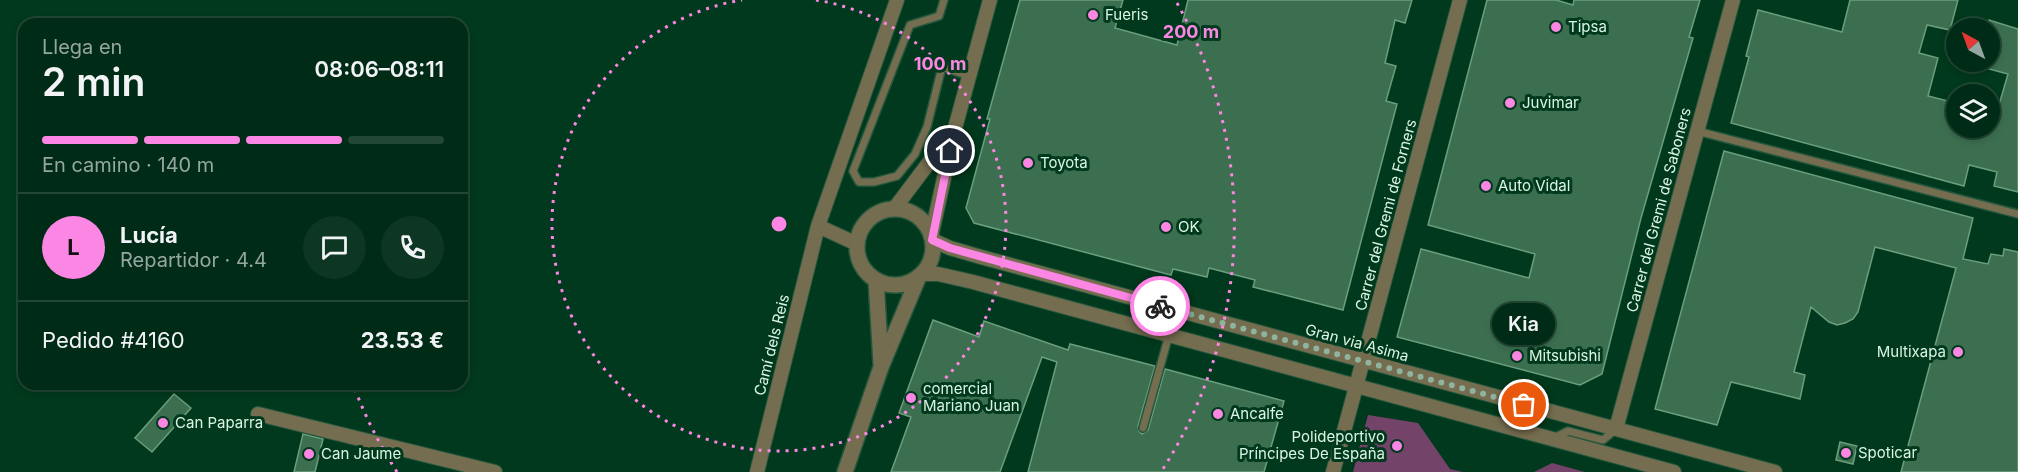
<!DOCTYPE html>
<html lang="es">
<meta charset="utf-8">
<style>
:root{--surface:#002b16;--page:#0e3723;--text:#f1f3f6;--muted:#95a7a1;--line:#224735;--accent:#fc86e4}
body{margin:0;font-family:Inter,sans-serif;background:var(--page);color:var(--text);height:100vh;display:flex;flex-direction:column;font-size:22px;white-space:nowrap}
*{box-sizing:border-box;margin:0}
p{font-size:20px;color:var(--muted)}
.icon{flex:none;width:33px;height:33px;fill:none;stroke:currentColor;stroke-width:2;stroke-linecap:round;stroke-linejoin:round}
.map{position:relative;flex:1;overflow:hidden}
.details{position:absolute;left:18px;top:18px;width:450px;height:372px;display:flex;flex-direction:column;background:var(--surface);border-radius:18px;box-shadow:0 3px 9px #0003,0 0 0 2px var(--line)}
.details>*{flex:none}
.needle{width:39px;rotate:319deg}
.controls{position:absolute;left:1946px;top:18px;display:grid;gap:12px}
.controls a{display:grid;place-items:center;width:54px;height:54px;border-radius:50%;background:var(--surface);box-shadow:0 3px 9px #0003,0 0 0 2px var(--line);font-size:30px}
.pin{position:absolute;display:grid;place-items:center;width:51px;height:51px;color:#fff;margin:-26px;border:3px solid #fff;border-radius:50%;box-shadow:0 2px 6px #0007}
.courier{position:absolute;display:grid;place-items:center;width:60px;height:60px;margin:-30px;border:4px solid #fc86e4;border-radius:50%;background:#fff;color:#222;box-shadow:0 2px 8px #0007}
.bubble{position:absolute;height:42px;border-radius:21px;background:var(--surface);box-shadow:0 3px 9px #0003,0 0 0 2px var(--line);font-size:20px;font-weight:600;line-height:42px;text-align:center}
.overview em{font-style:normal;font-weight:600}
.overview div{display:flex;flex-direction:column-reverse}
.overview{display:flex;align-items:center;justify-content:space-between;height:102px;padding:0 24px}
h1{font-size:39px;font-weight:600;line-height:45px}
.bar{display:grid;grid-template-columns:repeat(4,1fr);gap:9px 6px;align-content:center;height:72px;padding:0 24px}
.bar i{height:8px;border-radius:4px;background:var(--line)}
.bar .on{background:var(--accent)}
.bar p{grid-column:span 4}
.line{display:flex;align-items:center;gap:15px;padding:0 24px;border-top:2px solid var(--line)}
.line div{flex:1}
.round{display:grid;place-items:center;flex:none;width:63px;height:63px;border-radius:32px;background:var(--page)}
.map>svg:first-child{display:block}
.green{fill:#744369}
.building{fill:#3c6f50;stroke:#6a9e7c;stroke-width:1.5}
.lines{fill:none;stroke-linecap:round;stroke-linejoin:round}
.service-casing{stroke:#23573d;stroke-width:10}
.minor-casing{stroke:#23573d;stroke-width:16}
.tertiary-casing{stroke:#23573d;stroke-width:18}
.service{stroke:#756d4f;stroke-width:7}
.minor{stroke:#756d4f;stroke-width:14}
.tertiary{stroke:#756d4f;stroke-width:15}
.done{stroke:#8eb39e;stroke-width:6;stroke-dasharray:0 10.8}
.route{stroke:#fc86e4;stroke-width:8}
.ring{fill:none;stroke:#fc86e4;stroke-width:3;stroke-dasharray:3 6}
.poi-dot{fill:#fc86e4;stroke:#00391d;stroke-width:2}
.labels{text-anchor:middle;stroke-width:6;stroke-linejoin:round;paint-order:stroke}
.poi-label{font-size:15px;fill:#daf5e3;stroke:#00391d;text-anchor:start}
.street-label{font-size:15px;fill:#daf5e3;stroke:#00391d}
.centre{fill:#fc86e4;stroke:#00391d;stroke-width:3}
.ring-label{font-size:18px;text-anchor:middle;font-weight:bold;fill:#fc86e4;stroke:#00391d;stroke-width:6;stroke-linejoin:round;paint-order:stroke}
</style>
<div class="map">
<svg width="2018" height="472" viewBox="0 0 2018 472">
<rect width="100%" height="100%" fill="#00391d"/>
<path class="green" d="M1368 415 1418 423 1450 469 1463 472H1353Z
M1552 463 1585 472H1534Z"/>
<path class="building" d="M1020 0H1123L1115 28 1177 45 1188 0H1412L1405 23 1395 20 1385 63 1396 66 1386 101 1397 104 1343 310 1253 287 1255 280 1209 268 1207 277 1173 269 1171 275 974 223 966 208 990 119H987Z
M1487 0H1556L1573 5 1574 0H1700L1689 37 1693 38 1641 218 1602 374 1580 385 1397 337 1421 249 1529 278 1535 254 1428 225Z
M1850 0H1958L1950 30 1927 25 1919 53 1938 58 1928 96 1956 103V128H1989V113L1996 115 2008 74 1989 69V20L2018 29V192L1994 186 1997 172 1969 165 1964 186 1731 123 1749 57 1746 56 1758 10 1842 32Z
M1724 151 1973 218 1963 259 1988 264 1991 254 2003 256 2004 249 2018 252V472H1901L1956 268 1875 247 1858 312 1853 319 1845 323 1837 325 1829 322 1811 307 1794 372 1805 375 1800 399 1731 382 1717 425 1655 409Z
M933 320 979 337 984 321 1068 350 1070 344 1155 366 1138 426 1139 431 1142 434 1148 430 1165 369 1284 401 1264 472H1028L1057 362 1042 357 1000 472H891L911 417 899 413Z
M174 394 191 408 152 452 135 438Z
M303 434 323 439 315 472H294Z
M1840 442 1857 446 1853 464 1836 460Z"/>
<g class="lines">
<g class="service-casing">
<path id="service" d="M944 0 939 16 910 25 853 171 859 182H874L897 176 915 154 927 127 942 67 969 76
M1697 131 2018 214
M1143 428 1169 335
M1554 438 1568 431 1603 440 1615 430"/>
</g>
<g class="minor-casing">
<path id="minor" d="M894 209 952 132
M931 237 955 128 990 0
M932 240 950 248 981 257 1775 472
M857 244 818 226 897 0
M921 274H938L973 282 1674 472
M258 414 495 472
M1616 429 1733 0
M757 472 818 226
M1333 472 1460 0"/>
</g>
<g class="tertiary-casing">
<path id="tertiary" d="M857 247a38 38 0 1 1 76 0a38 38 0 1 1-76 0Z
M876 280 881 364
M845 472 881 367 919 276"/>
</g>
<use href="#service" class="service"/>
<use href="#minor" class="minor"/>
<use href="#tertiary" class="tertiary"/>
</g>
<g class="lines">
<path class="done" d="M1160 306 1524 405"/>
<path class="route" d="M950 151 932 240 950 248 1160 306"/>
</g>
<g class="ring">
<path d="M816 0A227 227 0 1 1 742 0"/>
<path d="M397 472A455 455 0 0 1 354 387M1177 3A455 455 0 0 1 1161 472"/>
</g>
<g class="poi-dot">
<circle cx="1093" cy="15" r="6"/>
<circle cx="1556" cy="27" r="6"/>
<circle cx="1510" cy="103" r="6"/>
<circle cx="1028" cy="163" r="6"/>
<circle cx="1486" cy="186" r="6"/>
<circle cx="1166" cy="227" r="6"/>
<circle cx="1958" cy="352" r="6"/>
<circle cx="1517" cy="356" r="6"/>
<circle cx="911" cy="398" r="6"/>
<circle cx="1218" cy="414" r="6"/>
<circle cx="163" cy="423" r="6"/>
<circle cx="1397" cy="446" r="6"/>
<circle cx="1846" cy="453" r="6"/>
<circle cx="309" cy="454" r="6"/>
</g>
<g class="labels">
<g class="poi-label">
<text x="1105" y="20">Fueris</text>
<text x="1568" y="32">Tipsa</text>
<text x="1522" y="108">Juvimar</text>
<text x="1040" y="168">Toyota</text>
<text x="1498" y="191">Auto Vidal</text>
<text x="1178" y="232">OK</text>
<text x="1946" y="357" text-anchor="end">Multixapa</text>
<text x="1529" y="361">Mitsubishi</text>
<text x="923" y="394">comercial<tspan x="923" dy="17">Mariano Juan</tspan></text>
<text x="1230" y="419">Ancalfe</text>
<text x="175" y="428">Can Paparra</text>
<text x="1385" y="442" text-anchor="end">Polideportivo<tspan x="1385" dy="17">Príncipes De España</tspan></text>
<text x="1858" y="458">Spoticar</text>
<text x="321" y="459">Can Jaume</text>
</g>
<g class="street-label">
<text transform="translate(1659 210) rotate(-75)" y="5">Carrer del Gremi de Saboners</text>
<text transform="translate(1386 215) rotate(-75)" y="5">Carrer del Gremi de Forners</text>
<text transform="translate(1357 343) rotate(15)" y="5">Gran via Asima</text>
<text transform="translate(772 345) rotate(-76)" y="5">Camí dels Reis</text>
</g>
</g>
<circle cx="779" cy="224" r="9" class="centre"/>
<g class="ring-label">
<text x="1191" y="38">200 m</text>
<text x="940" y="70">100 m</text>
</g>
</svg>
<div class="controls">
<a><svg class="needle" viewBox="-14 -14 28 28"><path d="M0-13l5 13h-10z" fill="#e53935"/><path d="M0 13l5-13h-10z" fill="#95a7a1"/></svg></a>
<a><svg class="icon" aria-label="layers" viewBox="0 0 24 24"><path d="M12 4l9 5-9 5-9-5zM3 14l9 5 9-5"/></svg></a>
</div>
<div class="pin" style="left:1524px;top:405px;background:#ea580c"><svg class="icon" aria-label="bag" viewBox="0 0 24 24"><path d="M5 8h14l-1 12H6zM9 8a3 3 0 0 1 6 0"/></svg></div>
<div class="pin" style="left:950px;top:151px;background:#1f2937"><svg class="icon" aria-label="home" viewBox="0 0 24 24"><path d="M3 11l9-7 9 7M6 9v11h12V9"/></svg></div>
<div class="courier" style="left:1160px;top:306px"><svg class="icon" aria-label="bike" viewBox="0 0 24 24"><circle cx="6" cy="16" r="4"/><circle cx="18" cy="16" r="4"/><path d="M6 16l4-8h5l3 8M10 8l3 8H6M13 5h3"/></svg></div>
<div class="bubble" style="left:1492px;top:303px;width:63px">Kia</div>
<section class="details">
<div class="overview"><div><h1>2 min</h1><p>Llega en</p></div><em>08:06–08:11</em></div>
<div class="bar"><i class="on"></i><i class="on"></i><i class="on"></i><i></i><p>En camino · 140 m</p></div>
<div class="line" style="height:108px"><b class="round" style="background:var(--accent);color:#111">L</b><div><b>Lucía</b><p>Repartidor · 4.4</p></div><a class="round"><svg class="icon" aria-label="chat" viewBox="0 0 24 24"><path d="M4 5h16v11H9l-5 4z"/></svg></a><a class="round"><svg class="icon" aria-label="phone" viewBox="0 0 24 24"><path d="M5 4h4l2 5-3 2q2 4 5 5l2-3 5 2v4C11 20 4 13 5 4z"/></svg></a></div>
<div class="line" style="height:78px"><div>Pedido #4160</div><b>23.53 €</b></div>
</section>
</div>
